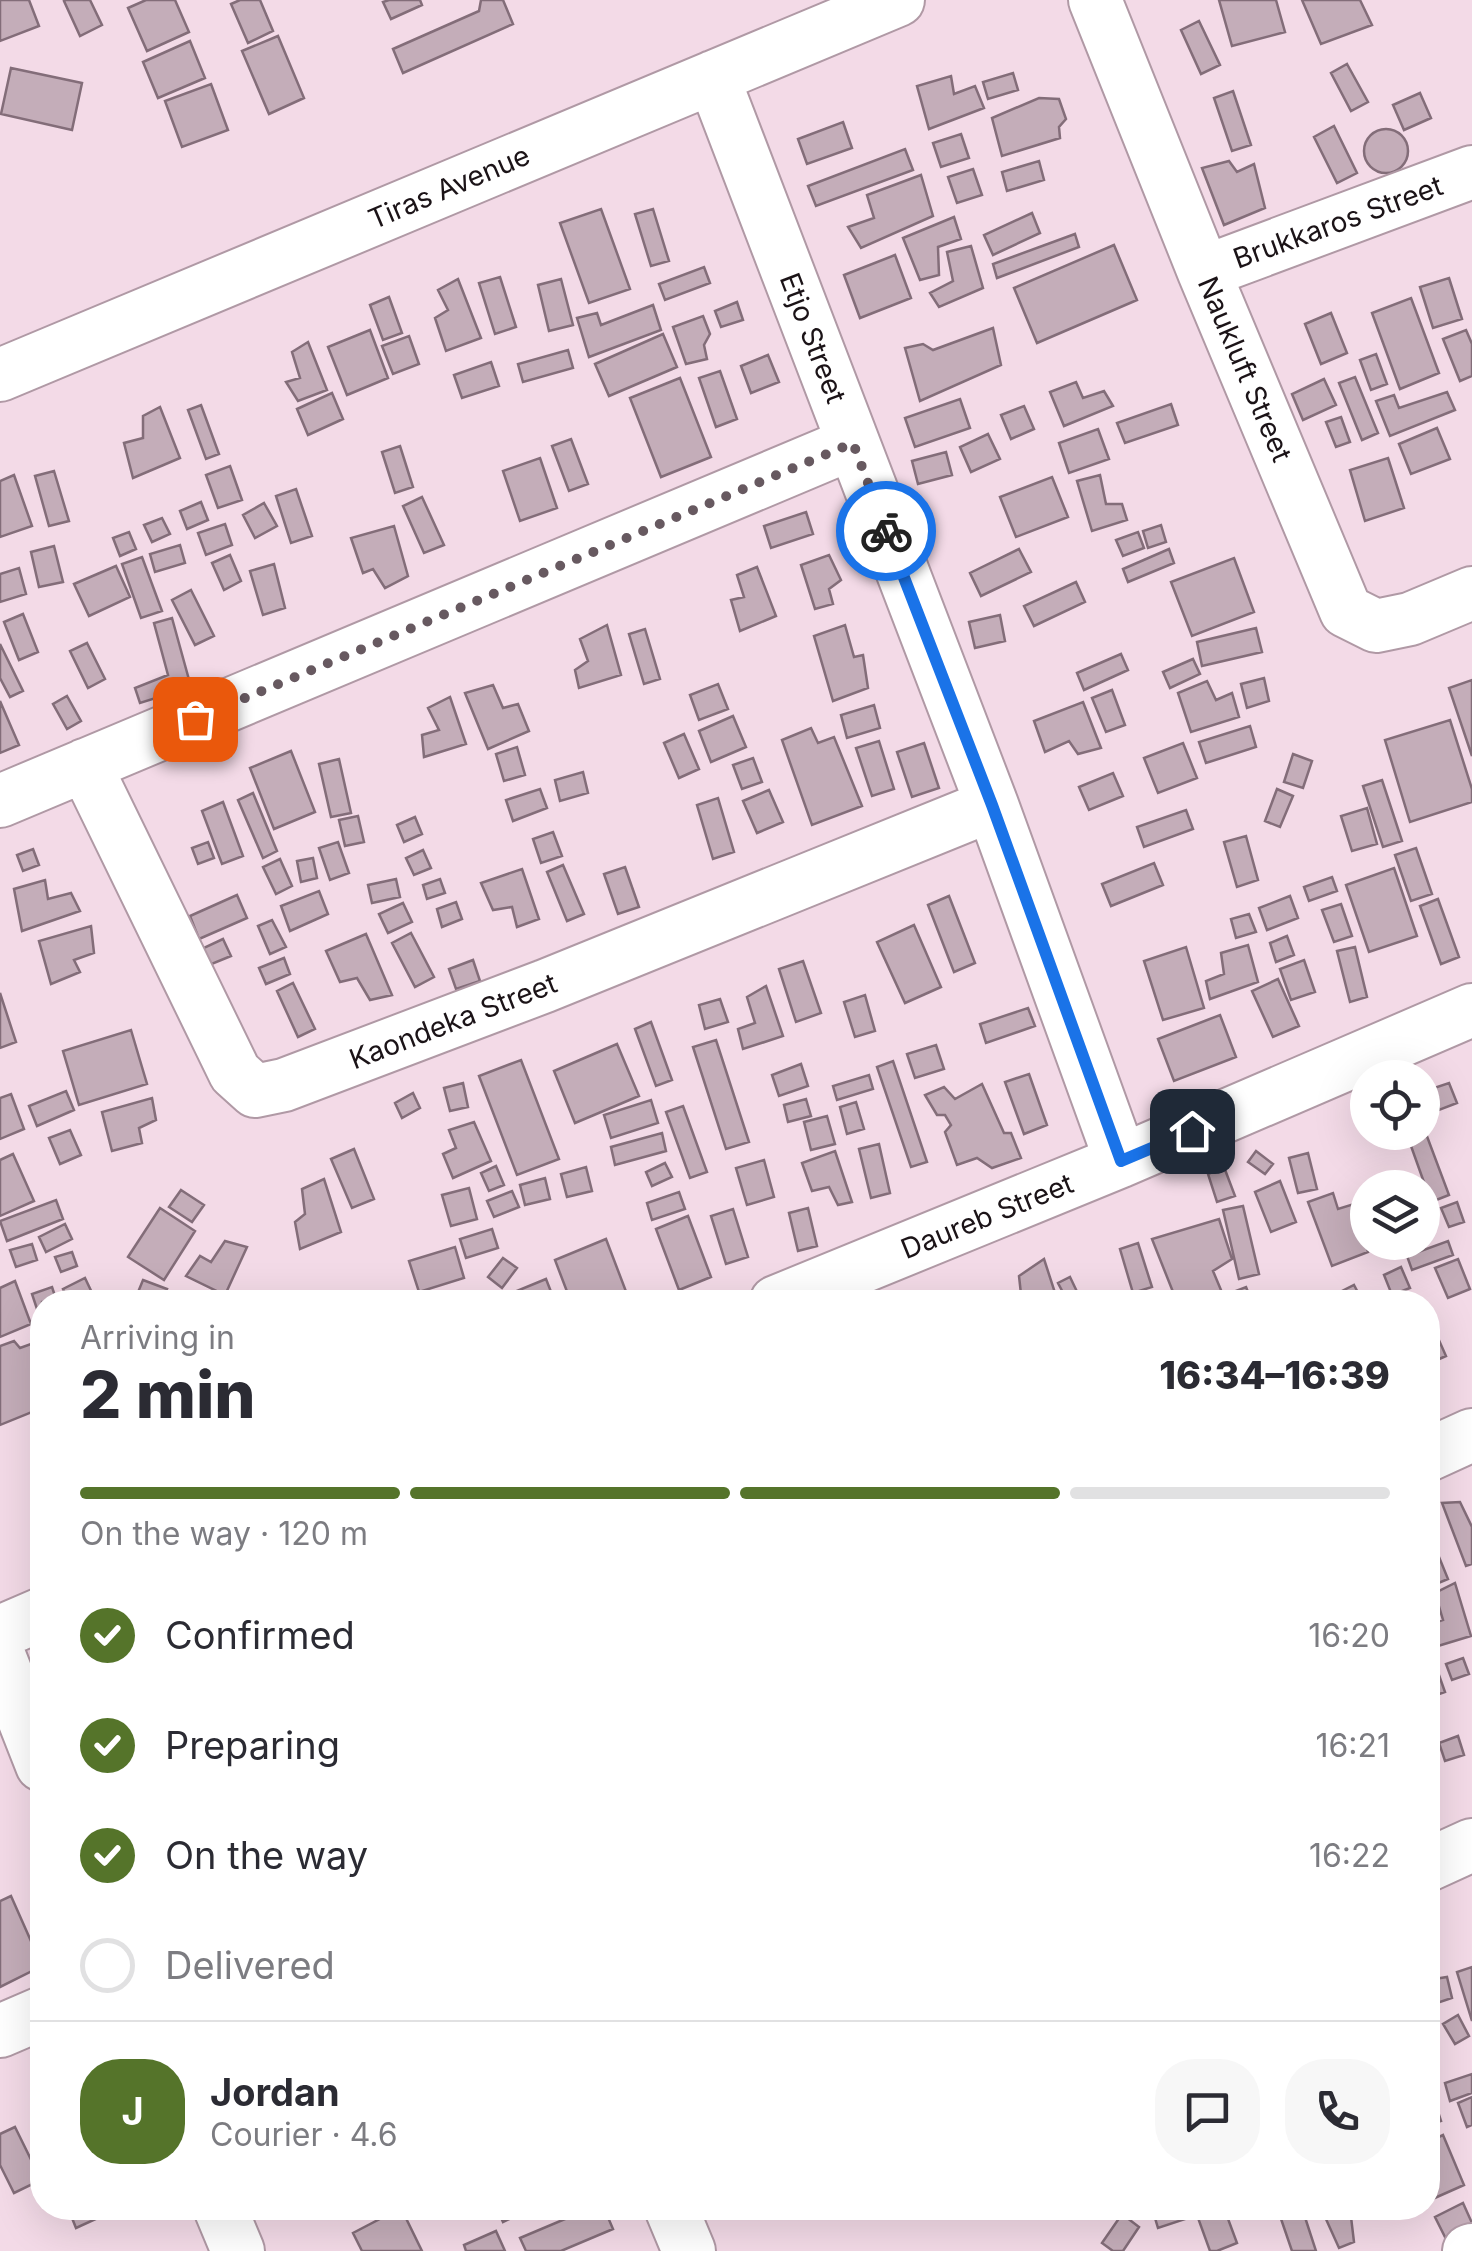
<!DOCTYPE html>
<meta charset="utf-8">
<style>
:root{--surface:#fff;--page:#f7f7f7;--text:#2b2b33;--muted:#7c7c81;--line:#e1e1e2;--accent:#55742a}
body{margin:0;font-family:Inter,sans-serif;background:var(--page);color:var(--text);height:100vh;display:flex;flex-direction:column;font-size:38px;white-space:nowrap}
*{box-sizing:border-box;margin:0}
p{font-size:32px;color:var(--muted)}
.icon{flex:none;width:55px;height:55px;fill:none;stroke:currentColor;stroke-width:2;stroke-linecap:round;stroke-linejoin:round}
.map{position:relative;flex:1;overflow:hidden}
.side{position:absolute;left:30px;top:1290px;width:1410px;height:930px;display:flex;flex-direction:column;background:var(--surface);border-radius:40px;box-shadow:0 10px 40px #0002}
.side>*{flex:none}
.controls{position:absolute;left:1350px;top:1060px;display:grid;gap:20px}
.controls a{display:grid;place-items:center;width:90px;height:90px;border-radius:50%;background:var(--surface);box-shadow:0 10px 40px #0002;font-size:50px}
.pin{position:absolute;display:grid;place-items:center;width:85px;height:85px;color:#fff;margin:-42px;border-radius:20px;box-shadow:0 5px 15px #0006}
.courier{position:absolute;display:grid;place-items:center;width:100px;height:100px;margin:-50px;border:8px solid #1a73e8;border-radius:50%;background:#fff;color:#222;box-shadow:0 2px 12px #0007}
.overview em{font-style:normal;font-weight:800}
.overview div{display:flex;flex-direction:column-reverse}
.overview{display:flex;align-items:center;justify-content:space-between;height:170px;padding:0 50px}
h1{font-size:65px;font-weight:800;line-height:75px}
.bar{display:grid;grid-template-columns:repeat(4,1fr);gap:15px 10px;align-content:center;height:120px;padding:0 50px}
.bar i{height:12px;border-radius:8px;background:var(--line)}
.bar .on{background:var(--accent)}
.bar p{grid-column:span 4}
.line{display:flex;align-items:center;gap:25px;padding:0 50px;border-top:2px solid var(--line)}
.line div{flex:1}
.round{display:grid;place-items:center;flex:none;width:105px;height:105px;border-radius:40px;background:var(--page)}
ol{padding:0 50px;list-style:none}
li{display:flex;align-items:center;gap:30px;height:110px}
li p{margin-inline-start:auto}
li .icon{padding:10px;border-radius:50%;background:var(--accent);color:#fff;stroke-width:4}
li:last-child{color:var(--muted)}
li i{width:55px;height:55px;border:5px solid var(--line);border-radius:50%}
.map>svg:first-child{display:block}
.building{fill:#c4adb9;stroke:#836d79;stroke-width:2.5}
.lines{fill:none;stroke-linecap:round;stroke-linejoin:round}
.minor-casing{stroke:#b099a5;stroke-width:56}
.minor{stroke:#fff;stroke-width:52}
.done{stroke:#675960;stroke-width:10;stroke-dasharray:0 18}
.route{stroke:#1a73e8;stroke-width:12}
.labels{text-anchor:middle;stroke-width:8;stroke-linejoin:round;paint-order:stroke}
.street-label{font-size:28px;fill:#1b1317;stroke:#fff}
</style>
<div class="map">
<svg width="1472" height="2251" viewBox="0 0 1472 2251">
<rect width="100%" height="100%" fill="#f3dae7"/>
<path class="building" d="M0 0H29L39 26 0 41Z
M66 0H90L102 25 80 36 64 1Z
M146 0H175L189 32 147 51 128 8Z
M240 0H260L273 31 248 43 231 4Z
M389 0H420L422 5 391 19 383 2Z
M481 0H503L513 24 403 73 393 49 479 11Z
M1219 0H1276L1285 32 1232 46Z
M1302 0H1360L1372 25 1321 44Z
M1199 21 1220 65 1201 74 1181 30Z
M278 36 304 98 269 114 242 51Z
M190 41 205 78 158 98 143 62Z
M1347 64 1368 102 1351 111 1331 73Z
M11 68 82 83 72 130 1 114Z
M1013 73 1018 90 988 99 983 82Z
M951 76 954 94 975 86 984 108 929 129 917 86Z
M211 84 228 130 182 147 165 101Z
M1233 91 1251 145 1232 151 1214 98Z
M1420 93 1431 118 1404 130 1393 105Z
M1039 98 1059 99 1066 119 1059 127 1060 138 1002 156 992 118Z
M843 122 852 148 807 164 798 139Z
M1334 126 1357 173 1337 183 1314 137Z
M1364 151a22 22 0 1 1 44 0a22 22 0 1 1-44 0Z
M961 134 969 158 941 167 933 143Z
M905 149 913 170 816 206 808 186Z
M1039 161 1044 180 1007 191 1002 172Z
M1229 161 1237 172 1254 164 1265 208 1224 225 1202 168Z
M973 169 982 195 957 203 948 177Z
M921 175 933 216 861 248 848 227 874 218 867 195Z
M601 209 630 289 589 303 560 223Z
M653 209 669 261 651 266 635 214Z
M1032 213 1040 233 993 255 984 235Z
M954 217 961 239 938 247 939 275 920 280 903 238Z
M1075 234 1079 247 997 278 993 264Z
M1114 245 1137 300 1037 343 1014 288Z
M971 246 983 288 939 307 930 293 953 281 947 252Z
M895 255 911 298 860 318 844 275Z
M704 267 710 283 665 300 659 284Z
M500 277 516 327 495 334 479 283Z
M1449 278 1462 319 1433 328 1420 287Z
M458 279 481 338 446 351 435 318 448 310 438 290Z
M561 279 573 325 549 331 538 285Z
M389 297 402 333 383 340 370 305Z
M1411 298 1439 373 1400 389 1372 313Z
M737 302 743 320 721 327 715 311Z
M653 305 661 330 589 357 577 318 597 313 601 325Z
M1331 313 1347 353 1321 364 1305 324Z
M703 316 710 334 704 345 707 359 686 364 673 327Z
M993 328 1001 365 920 401 905 348 923 344 933 350Z
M370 330 388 378 347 395 328 347Z
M1466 330 1472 344V376L1460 381 1443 339Z
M663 334 677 367 609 396 595 364Z
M409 336 419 364 393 374 382 346Z
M308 342 327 390 298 401 286 382 300 378 292 352Z
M568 350 573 368 523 382 518 364Z
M1376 354 1387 384 1371 390 1360 360Z
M768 355 779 382 751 393 741 366Z
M491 362 499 386 462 398 454 375Z
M720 371 737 419 716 427 699 378Z
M1355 377 1378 433 1362 440 1339 383Z
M680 378 711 457 661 477 630 398Z
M1324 379 1336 405 1303 420 1292 394Z
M1076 382 1083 398 1104 391 1113 406 1064 426 1050 392Z
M1447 392 1455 410 1390 436 1376 401 1394 395 1399 408Z
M332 393 343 419 308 435 297 409Z
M960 399 970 428 915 447 905 418Z
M1171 404 1178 425 1125 443 1117 423Z
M201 405 219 454 206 459 188 410Z
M1024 406 1034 429 1011 439 1001 415Z
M160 407 180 458 133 478 124 443 143 438V416Z
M1341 417 1350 442 1336 447 1326 422Z
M1437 428 1450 459 1411 474 1399 444Z
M1098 429 1109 459 1069 473 1059 443Z
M988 434 1000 459 971 472 960 447Z
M571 439 588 484 569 491 552 446Z
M400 446 413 487 395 493 382 452Z
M946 452 952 475 918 484 912 461Z
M540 458 557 508 520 521 503 471Z
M1388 458 1404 508 1365 521 1350 470Z
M230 466 242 500 218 508 206 475Z
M54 471 69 521 49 526 35 476Z
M14 475 32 526 0 537V481Z
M1100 475 1106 504H1122L1127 520 1092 531 1077 481Z
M1052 477 1068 517 1016 537 1000 497Z
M296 489 312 536 291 543 276 496Z
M422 497 444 545 424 553 403 506Z
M201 502 208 520 187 529 180 511Z
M264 503 277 526 255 538 243 515Z
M806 512 813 534 771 548 764 526Z
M162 518 170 534 152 542 144 525Z
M225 524 232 545 206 555 198 533Z
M1161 525 1166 542 1148 548 1143 531Z
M394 526 408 576 385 588 373 569 363 573 351 538Z
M129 532 136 549 120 556 113 538Z
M1138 532 1144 548 1123 556 1116 540Z
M180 545 185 563 155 572 150 554Z
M54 546 63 582 39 587 31 552Z
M1019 549 1031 572 981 596 970 573Z
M1169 549 1174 563 1128 582 1123 569Z
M230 555 241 581 224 590 212 563Z
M829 555 841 580 829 589 833 604 815 609 801 565Z
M142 557 162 611 141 618 122 564Z
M1234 558 1254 612 1192 636 1171 582Z
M274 564 285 608 263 615 250 571Z
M116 566 130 597 89 616 74 584Z
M757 567 776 616 740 631 731 600 744 597 737 575Z
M19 568 26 594 0 602V574Z
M1076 582 1085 602 1034 626 1024 606Z
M191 590 214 636 195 645 172 600Z
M23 614 38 652 19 660 4 622Z
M1000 615 1005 641 975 648 969 622Z
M172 618 191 687 140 703 135 688 168 675 154 623Z
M607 625 621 675 579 688 575 670 588 661 580 639Z
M845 625 854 657 863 655 868 688 833 701 814 636Z
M1256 628 1262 652 1202 666 1197 642Z
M645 629 660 679 644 684 629 634Z
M87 643 105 679 88 688 70 651Z
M0 644 23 691 10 697 0 678Z
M1121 654 1128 670 1084 690 1077 673Z
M1193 659 1200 674 1170 688 1163 672Z
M1264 678 1269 701 1247 708 1241 684Z
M1472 680V756L1449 688Z
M1207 681 1216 700 1232 693 1239 717 1191 732 1178 693Z
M718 684 728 709 699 720 690 695Z
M493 685 503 708 518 704 529 731 488 749 465 693Z
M1112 690 1125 725 1106 732 1092 698Z
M67 696 81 721 67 729 53 704Z
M450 697 466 744 424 757 422 735 439 730 428 708Z
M0 701 19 745 0 753Z
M1083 702 1101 748 1078 754 1069 741 1045 752 1034 721Z
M874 705 880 728 847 738 841 715Z
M733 716 746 747 711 762 699 731Z
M1450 720 1472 789V802L1410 822 1385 740Z
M1250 726 1256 747 1206 763 1199 742Z
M811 728 818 743 834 737 862 806 812 825 782 740Z
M684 734 699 769 679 778 664 743Z
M879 741 894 789 872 796 856 748Z
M924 743 939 788 912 797 897 752Z
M1183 743 1197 778 1158 793 1144 758Z
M517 747 525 775 504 781 496 754Z
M291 751 315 812 274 829 250 768Z
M1293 754 1312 761 1303 788 1284 782Z
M753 758 762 782 742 789 733 765Z
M339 759 351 813 331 817 319 764Z
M583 772 588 793 560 801 555 780Z
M1113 773 1123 796 1089 810 1079 787Z
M1382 780 1402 841 1383 847 1363 786Z
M540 789 547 808 513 821 506 800Z
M1277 789 1293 796 1280 827 1265 821Z
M769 790 783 822 757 833 743 801Z
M253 793 277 851 263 858 238 800Z
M718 798 734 852 713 859 697 805Z
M223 802 243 856 222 864 202 811Z
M1367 808 1377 844 1352 851 1341 816Z
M1186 810 1193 829 1144 847 1137 827Z
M358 816 364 842 345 846 339 820Z
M415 817 422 834 404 842 397 825Z
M553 832 562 856 541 863 533 839Z
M1246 836 1258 880 1237 887 1224 842Z
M208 842 214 858 198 864 192 848Z
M338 842 349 873 330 880 319 848Z
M1416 848 1432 894 1411 901 1395 855Z
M33 849 39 865 23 871 17 855Z
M423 850 431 868 414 875 406 858Z
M313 858 317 878 301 882 297 861Z
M280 859 292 886 276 894 263 867Z
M1154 863 1163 885 1111 906 1102 884Z
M563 865 584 914 567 921 547 872Z
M625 867 639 907 618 914 604 874Z
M1394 868 1417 936 1369 952 1346 885Z
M522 869 539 919 517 927 512 907 493 910 481 883Z
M1332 877 1337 891 1309 901 1304 887Z
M396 879 400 897 372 903 368 885Z
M440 879 445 893 427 899 423 885Z
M45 880 48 899 71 893 80 911 22 931 14 889Z
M319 891 328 914 290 931 281 906Z
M237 895 247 918 199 939 190 916Z
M949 896 975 963 954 972 928 905Z
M1290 896 1298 918 1267 930 1259 908Z
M1438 899 1459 957 1441 964 1420 906Z
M456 902 462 919 442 927 437 909Z
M403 903 412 922 388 933 379 914Z
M1341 904 1352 936 1334 942 1322 910Z
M1249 914 1256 932 1236 938 1231 919Z
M272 920 286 947 270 954 258 926Z
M914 925 941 987 905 1003 877 942Z
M91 926 94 953 74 960 80 972 51 984 39 941Z
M411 933 434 977 415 987 392 943Z
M366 934 392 995 370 1000 357 978 340 982 326 951Z
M1287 936 1294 955 1276 962 1270 943Z
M223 939 231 956 202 968 195 952Z
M1248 945 1258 982 1210 999 1206 981 1224 974 1221 953Z
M1186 947 1204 1008 1163 1020 1144 961Z
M1355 947 1367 997 1350 1002 1337 951Z
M284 958 290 974 266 984 259 968Z
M473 960 480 981 456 989 449 969Z
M1304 960 1315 992 1291 1000 1280 969Z
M803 961 821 1013 796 1022 779 969Z
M1278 979 1299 1026 1273 1037 1252 991Z
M293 983 315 1029 298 1037 277 991Z
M766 986 783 1036 743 1049 738 1029 755 1023 747 997Z
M0 993 16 1042 0 1048Z
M865 995 875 1031 855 1037 844 1002Z
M720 999 728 1022 705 1029 699 1005Z
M1028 1008 1035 1026 986 1043 980 1024Z
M1220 1015 1236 1057 1174 1081 1158 1039Z
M651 1022 672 1080 656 1086 635 1029Z
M131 1030 147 1084 79 1105 63 1051Z
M716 1040 749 1142 726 1149 693 1047Z
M617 1044 639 1096 575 1123 554 1071Z
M936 1045 944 1069 915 1078 907 1054Z
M521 1060 559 1159 517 1175 479 1076Z
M893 1061 927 1162 911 1167 877 1067Z
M801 1064 808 1086 779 1096 772 1075Z
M1029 1074 1047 1125 1024 1134 1005 1082Z
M869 1075 873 1089 837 1100 833 1086Z
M463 1083 468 1107 450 1111 444 1088Z
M1449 1083 1457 1103 1439 1110 1431 1089Z
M982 1084 1004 1133H1011L1021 1158 992 1168 977 1158 957 1165 945 1132 951 1125 945 1115H937L925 1095 944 1087 955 1099Z
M66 1091 74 1110 37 1126 29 1106Z
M413 1093 420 1108 402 1118 395 1103Z
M11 1094 24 1129 0 1139V1098Z
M152 1098 156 1120 139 1128 142 1143 112 1151 102 1112Z
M806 1099 811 1116 788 1122 784 1105Z
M651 1100 658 1123 611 1138 604 1115Z
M856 1102 864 1129 847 1134 840 1107Z
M683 1106 707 1172 690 1178 666 1112Z
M827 1116 835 1144 811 1150 804 1122Z
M474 1122 491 1161 453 1178 443 1154 456 1148 449 1130Z
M1422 1123 1449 1195 1431 1202 1406 1132H1422Z
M70 1130 81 1155 60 1164 49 1138Z
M662 1133 666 1151 615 1165 611 1147Z
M879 1144 890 1193 871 1198 859 1149Z
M354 1149 374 1199 352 1208 331 1159Z
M835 1151 852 1202 838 1205 829 1187 812 1191 802 1163Z
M1256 1151 1273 1164 1265 1174 1248 1162Z
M1308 1153 1317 1189 1298 1193 1289 1158Z
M13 1154 34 1201 0 1216V1160Z
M764 1160 774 1197 747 1205 736 1168Z
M665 1163 672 1177 652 1186 646 1172Z
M496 1166 504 1185 489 1191 481 1173Z
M586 1167 592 1191 567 1197 561 1174Z
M1224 1167 1235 1196 1217 1202 1208 1174Z
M545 1178 550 1199 525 1205 520 1185Z
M324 1179 341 1232 300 1249 295 1222 305 1214 302 1189Z
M1280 1181 1296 1222 1271 1232 1255 1192Z
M469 1188 477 1219 451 1226 442 1195Z
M181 1190 204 1205 192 1222 169 1207Z
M512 1191 519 1207 494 1217 487 1201Z
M679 1192 685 1209 652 1220 647 1203Z
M1333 1193 1338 1209 1354 1204 1368 1252 1332 1266 1308 1202Z
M56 1200 63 1219 7 1241 0 1221Z
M1457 1202 1464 1222 1449 1227 1441 1208Z
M1243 1206 1259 1274 1239 1279 1223 1210Z
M160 1208 195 1231 164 1280 128 1257Z
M808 1208 817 1246 798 1251 789 1213Z
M733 1209 748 1257 726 1264 711 1216Z
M688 1216 711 1277 679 1290 656 1229Z
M1219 1219 1232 1259 1213 1271 1226 1302H1177L1152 1239Z
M65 1224 72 1239 46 1252 39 1237Z
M492 1229 498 1248 466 1258 460 1239Z
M606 1239 630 1302H571L555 1260Z
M225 1241 247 1247 225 1295 186 1276 200 1256 211 1262Z
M1448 1241 1453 1255 1412 1270 1407 1256Z
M1138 1243 1152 1287 1133 1293 1120 1249Z
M32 1244 37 1260 16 1267 10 1250Z
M455 1247 464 1278 419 1292 409 1261Z
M72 1252 77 1266 61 1272 55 1257Z
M503 1258 517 1268 502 1288 488 1277Z
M1044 1259 1058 1302H1003L1000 1297 1021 1294 1019 1276Z
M1458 1259 1470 1289 1448 1298 1435 1268Z
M1401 1267 1410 1288 1392 1295 1384 1275Z
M1070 1277 1081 1300 1076 1302H1068L1058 1283Z
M85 1278 94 1297 83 1302H69L63 1289Z
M546 1279 555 1302H510L507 1295Z
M143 1280 167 1289 161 1302H134Z
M15 1281 31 1324 0 1337V1288Z
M1354 1285 1363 1302H1342L1338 1293Z
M52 1287 57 1302H42L41 1321 32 1294Z
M1246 1287 1252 1302H1231L1228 1294Z
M1434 1329 1446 1356 1428 1364V1332Z
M42 1340V1408L0 1425V1346L14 1341 20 1348Z
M1460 1502 1472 1527V1564L1466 1566 1442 1503Z
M1428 1530 1448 1579 1429 1587 1428 1585Z
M1455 1583 1471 1636 1428 1649V1625L1443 1620 1435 1593Z
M1463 1658 1469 1674 1452 1680 1446 1664Z
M1434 1661 1445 1692 1428 1698V1663Z
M1458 1736 1464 1755 1445 1761 1439 1743Z
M11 1896 42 1966 0 1987V1901Z
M1472 1967V2021L1457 1972Z
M1447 1977 1452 1998 1428 2006V1980Z
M1458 2015 1469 2036 1455 2044 1443 2024Z
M1472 2074V2093L1450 2101 1445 2083Z
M1430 2087 1441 2121 1428 2125V2088Z
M1472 2097V2125L1467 2127 1458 2103Z
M15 2127 41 2180 14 2193 0 2165V2134Z
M1443 2135 1464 2185 1428 2201V2142Z
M1463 2203 1472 2223V2233L1449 2245 1435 2217Z
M68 2208H106L109 2213 76 2228Z
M401 2208 422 2251H362L353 2233Z
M497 2208H533L503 2222Z
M591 2208H604L613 2229 561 2251H526L520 2238Z
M1152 2208H1224L1237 2243 1217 2251H1210L1197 2215 1158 2228Z
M1295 2208H1302L1316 2251H1292L1279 2213Z
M1321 2208H1365L1351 2217 1354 2242 1339 2248Z
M1122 2214 1139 2227 1123 2251H1113L1102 2243Z
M496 2231 505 2251H466L464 2245Z"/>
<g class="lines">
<g class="minor-casing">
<path id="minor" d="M1095 0 1204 272 1346 611 1376 626 1410 619 1472 593
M713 77 992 805 1121 1161
M1204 272 1472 172
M0 375 898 0
M85 765 235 1073 255 1091 284 1085 545 986 992 805
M0 801 853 443
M776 1302 1121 1161 1472 1010
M1428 1455 1472 1435
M0 1632 42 1614
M0 1658 42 1765
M1428 1865 1472 1845
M0 2031 42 2013
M220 2208 238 2251
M671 2208 689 2251
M1469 2251 1472 2250"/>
</g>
<use href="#minor" class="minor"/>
</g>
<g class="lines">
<path class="done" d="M195 719 853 443 886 531"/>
<path class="route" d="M886 531 992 805 1121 1161 1192 1131"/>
</g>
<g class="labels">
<g class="street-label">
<text transform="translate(449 187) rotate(-23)" y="10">Tiras Avenue</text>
<text transform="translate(1338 222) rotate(-20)" y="10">Brukkaros Street</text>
<text transform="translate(813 338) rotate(69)" y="10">Etjo Street</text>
<text transform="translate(1245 369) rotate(67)" y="10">Naukluft Street</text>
<text transform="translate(453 1021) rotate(-21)" y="10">Kaondeka Street</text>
<text transform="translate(987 1216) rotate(-22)" y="10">Daureb Street</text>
</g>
</g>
</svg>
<div class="controls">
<a><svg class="icon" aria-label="locate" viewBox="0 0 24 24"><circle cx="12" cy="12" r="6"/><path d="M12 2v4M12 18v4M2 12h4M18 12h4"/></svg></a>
<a><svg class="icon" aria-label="layers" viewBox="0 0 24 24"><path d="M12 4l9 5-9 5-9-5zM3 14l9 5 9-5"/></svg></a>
</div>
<div class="pin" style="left:195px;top:719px;background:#ea580c"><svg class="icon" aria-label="bag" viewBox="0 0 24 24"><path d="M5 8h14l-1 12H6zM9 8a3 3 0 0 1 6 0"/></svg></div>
<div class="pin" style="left:1192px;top:1131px;background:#1f2937"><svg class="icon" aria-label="home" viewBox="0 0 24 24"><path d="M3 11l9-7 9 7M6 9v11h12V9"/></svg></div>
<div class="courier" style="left:886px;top:531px"><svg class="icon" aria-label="bike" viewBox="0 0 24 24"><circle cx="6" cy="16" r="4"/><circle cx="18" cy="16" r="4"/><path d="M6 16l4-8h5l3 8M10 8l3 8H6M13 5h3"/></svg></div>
<section class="side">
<div class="overview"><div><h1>2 min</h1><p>Arriving in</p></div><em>16:34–16:39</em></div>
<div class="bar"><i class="on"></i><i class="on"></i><i class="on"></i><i></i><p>On the way · 120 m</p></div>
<ol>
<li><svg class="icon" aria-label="check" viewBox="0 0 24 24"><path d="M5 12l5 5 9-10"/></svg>Confirmed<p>16:20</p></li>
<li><svg class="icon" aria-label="check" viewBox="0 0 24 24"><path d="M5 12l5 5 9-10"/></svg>Preparing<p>16:21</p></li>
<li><svg class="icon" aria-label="check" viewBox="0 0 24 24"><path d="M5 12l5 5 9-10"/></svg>On the way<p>16:22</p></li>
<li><i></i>Delivered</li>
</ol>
<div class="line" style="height:180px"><b class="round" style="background:var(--accent);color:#fff">J</b><div><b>Jordan</b><p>Courier · 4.6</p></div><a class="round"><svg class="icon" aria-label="chat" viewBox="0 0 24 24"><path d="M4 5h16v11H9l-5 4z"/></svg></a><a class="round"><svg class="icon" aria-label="phone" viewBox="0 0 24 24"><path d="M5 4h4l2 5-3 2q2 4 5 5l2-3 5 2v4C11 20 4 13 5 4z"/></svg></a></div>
</section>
</div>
